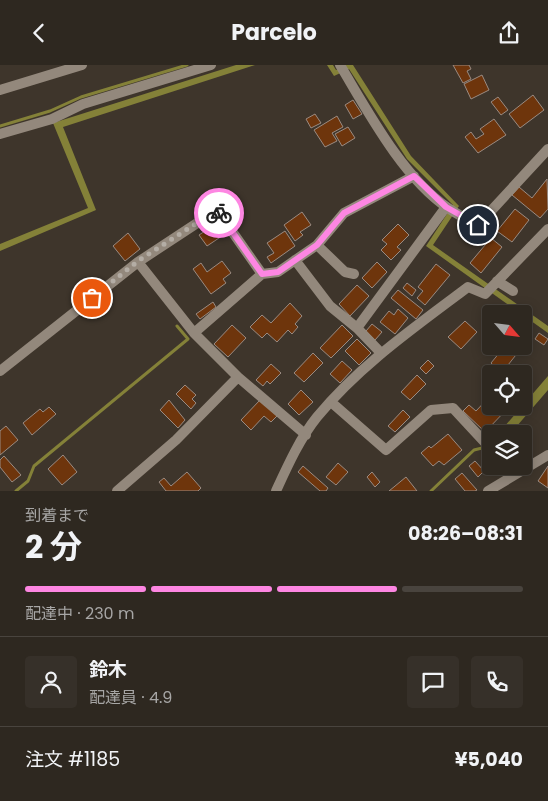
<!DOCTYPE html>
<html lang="ja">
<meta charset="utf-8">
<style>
:root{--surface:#2e2820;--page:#363029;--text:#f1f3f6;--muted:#a7a6a5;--line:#49443e;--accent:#fd86e2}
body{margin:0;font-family:Poppins,"Noto Sans JP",sans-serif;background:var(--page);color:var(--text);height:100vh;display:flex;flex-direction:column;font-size:19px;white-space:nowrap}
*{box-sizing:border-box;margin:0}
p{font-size:16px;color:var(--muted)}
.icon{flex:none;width:28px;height:28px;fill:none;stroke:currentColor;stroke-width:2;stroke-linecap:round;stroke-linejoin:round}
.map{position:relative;height:426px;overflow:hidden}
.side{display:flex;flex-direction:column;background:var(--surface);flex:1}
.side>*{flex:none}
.needle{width:32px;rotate:118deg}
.tools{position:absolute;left:482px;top:240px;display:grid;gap:10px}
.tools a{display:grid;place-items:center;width:50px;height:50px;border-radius:5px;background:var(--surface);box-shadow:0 2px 12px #0003,0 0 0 1px var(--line);font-size:25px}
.pin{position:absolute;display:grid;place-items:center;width:42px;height:42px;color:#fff;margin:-21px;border:2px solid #fff;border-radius:50%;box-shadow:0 1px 5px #0007}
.courier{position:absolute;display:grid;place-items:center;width:50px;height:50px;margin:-25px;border:4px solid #fd86e2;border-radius:50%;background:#fff;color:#222;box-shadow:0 1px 6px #0007}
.overview em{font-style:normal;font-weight:700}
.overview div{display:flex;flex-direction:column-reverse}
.overview{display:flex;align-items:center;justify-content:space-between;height:85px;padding:0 25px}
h1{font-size:32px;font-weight:700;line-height:38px}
.bar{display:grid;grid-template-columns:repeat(4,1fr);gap:8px 5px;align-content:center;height:60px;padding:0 25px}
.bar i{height:6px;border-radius:4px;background:var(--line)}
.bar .active{background:var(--accent)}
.bar p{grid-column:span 4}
.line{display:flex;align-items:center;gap:12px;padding:0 25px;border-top:1px solid var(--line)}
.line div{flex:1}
.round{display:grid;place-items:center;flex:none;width:52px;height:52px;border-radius:5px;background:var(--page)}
header{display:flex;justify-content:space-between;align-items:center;height:65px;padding:0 25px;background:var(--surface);font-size:22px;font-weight:700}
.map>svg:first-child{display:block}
.water{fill:#848138}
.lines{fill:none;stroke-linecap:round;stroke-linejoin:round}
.stream{stroke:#848138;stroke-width:3}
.building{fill:#6e350c;stroke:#9a8b82}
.street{stroke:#93887c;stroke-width:10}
.done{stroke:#b4ada5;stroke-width:5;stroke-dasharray:0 9}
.route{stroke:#fd86e2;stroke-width:6}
</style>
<header><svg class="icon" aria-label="back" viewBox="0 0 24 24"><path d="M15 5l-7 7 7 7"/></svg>Parcelo<svg class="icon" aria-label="share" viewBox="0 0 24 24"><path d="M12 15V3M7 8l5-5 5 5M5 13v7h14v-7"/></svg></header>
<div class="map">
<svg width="548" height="426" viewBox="0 0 548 426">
<rect width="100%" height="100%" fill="#3e352b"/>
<path class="water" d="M236 0H255L63 62 96 145 0 186V179L88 143 53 58Z
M327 0H333L336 5 346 0H353L411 91 459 141 433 180 548 261V268L426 181 453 140 407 94 349 4 334 11Z
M548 311V325L510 369H498Z"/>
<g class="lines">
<path class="stream" d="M0 61 50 46 81 32 187 0
M16 426 28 416 34 401 188 274 177 261
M431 426 474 385 486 382"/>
</g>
<path class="building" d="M453 0H469L471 4 467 6 471 14 463 18Z
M482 10 489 25 471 34 464 19Z
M533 30 544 45 520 63 509 49Z
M498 32 508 45 501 50 491 37Z
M353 35 362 49 353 54 345 40Z
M315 49 321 58 311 63 306 54Z
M337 51 343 62 332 68 337 76 325 82 314 65Z
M494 54 506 70 478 88 465 72 471 67 476 74 484 69 480 64Z
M348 62 355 73 342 81 335 69Z
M547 114 548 144 540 153 512 130 519 122 532 133Z
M515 144 529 155 512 177 497 166Z
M302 147 311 160 300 167 303 170 295 176 284 160Z
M217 158 225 169 207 181 199 170Z
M398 159 409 170 397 182 401 185 391 195 381 185 387 179 382 175Z
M285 166 295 181 271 198 267 192 274 188 267 178Z
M128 168 140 184 125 196 113 181Z
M491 173 502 182 481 208 470 198Z
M222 196 231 208 223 214 226 218 211 229 193 204 201 198 207 207Z
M377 197 387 207 372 223 362 213Z
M436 199 450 210 425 240 417 233 423 226 418 222Z
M407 218 416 225 412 231 403 223Z
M357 220 369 231 350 251 339 239Z
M398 225 423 245 416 254 391 233Z
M213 237 216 242 200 254 196 249Z
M290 238 302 251 295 259 298 262 292 269 288 265 277 277 267 268 262 273 250 262 262 250 271 258Z
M398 244 408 253 395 269 380 257 389 246 394 250Z
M465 256 477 267 461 284 448 272Z
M372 259 382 267 375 275 366 266Z
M232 260 246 273 228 292 214 279Z
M342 260 353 271 331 293 320 283Z
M539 268 548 274 544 280 535 274Z
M357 274 371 288 359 300 345 286Z
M505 281H523L508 300 516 307 514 309H503L491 298Z
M313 288 323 298 304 317 294 308Z
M428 295 434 301 426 309 420 303Z
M342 296 352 305 340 318 330 309Z
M271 299 281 308 270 319 267 316 263 321 256 315Z
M417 310 426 319 410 335 401 327Z
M185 320 196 330 192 334 196 338 191 344 176 329Z
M301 325 313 337 299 350 288 339Z
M491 330V341H510L485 367 463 346 469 340 476 346Z
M169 335 185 355 178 363 160 345Z
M260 335 277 351 271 357 264 351 251 365 241 355Z
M49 342 56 349 32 370 23 358 40 344 43 347Z
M403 345 410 352 395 367 388 361Z
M6 361 18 375 0 390V366Z
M448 369 462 385 444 400 439 396 433 401 421 388 429 381 431 383Z
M63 390 77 407 62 420 48 404Z
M4 391 21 410 12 417 0 402V395Z
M475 396 484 406 478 412 469 401Z
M338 398 348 407 336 420 326 412Z
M303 401 328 423 326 426H320L298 407Z
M548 401V423L538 416Z
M187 407 201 423 198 426H166L159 417 164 413 171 421Z
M372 407 380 417 375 422 367 412Z
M462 408 477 425 475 426H465L455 414Z
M406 412 417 426H389Z"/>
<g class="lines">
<path class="street" d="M340 0C367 45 403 113 448 143 457 149 468 155 478 160L548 84
M0 25 82 0
M0 69 52 54 83 39 211 0
M317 180 345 207 354 209
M295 195 330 241 357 263 381 288
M138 197 217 145 262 209
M497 216 513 226
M357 263 446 142
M194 268 262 209 278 207 317 180 344 148 414 111
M0 306 138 197 194 268 238 312 306 370
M331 337 386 385 431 345 453 343 491 384
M117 426 176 375 238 312
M276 426C287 402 300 373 317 352 360 300 415 262 468 222L485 229 548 164
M488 426 548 390"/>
</g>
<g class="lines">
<path class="done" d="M92 233 138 196 217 145 219 148"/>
<path class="route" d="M219 148 262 209 278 207 317 180 344 148 414 111 446 142 478 160"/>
</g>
</svg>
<div class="tools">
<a><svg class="needle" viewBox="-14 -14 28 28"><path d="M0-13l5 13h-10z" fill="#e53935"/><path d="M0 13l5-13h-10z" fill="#a7a6a5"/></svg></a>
<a><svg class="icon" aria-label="locate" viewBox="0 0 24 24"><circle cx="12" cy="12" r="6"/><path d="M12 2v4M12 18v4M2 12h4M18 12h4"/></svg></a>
<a><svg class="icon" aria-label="layers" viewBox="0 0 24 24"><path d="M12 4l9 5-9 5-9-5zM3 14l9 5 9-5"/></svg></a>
</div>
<div class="pin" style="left:92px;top:233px;background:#ea580c"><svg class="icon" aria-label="bag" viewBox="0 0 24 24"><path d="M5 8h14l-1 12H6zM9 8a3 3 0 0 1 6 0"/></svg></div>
<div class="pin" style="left:478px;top:160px;background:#1f2937"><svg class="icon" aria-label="home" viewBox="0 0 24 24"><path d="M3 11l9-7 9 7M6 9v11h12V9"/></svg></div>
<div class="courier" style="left:219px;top:148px"><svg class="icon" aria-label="bike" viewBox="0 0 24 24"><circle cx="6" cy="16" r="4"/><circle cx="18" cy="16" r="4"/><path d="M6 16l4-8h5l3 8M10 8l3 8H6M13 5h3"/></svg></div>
</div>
<section class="side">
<div class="overview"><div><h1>2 分</h1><p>到着まで</p></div><em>08:26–08:31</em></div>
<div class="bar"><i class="active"></i><i class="active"></i><i class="active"></i><i></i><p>配達中 · 230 m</p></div>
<div class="line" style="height:90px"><a class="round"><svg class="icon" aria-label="person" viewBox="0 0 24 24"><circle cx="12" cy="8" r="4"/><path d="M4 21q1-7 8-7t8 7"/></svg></a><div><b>鈴木</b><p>配達員 · 4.9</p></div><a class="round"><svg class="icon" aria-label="chat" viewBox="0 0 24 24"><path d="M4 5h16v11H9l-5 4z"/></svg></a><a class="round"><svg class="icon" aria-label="phone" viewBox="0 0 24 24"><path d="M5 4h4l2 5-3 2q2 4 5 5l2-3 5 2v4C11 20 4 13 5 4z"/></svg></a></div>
<div class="line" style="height:65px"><div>注文 #1185</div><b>¥5,040</b></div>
</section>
